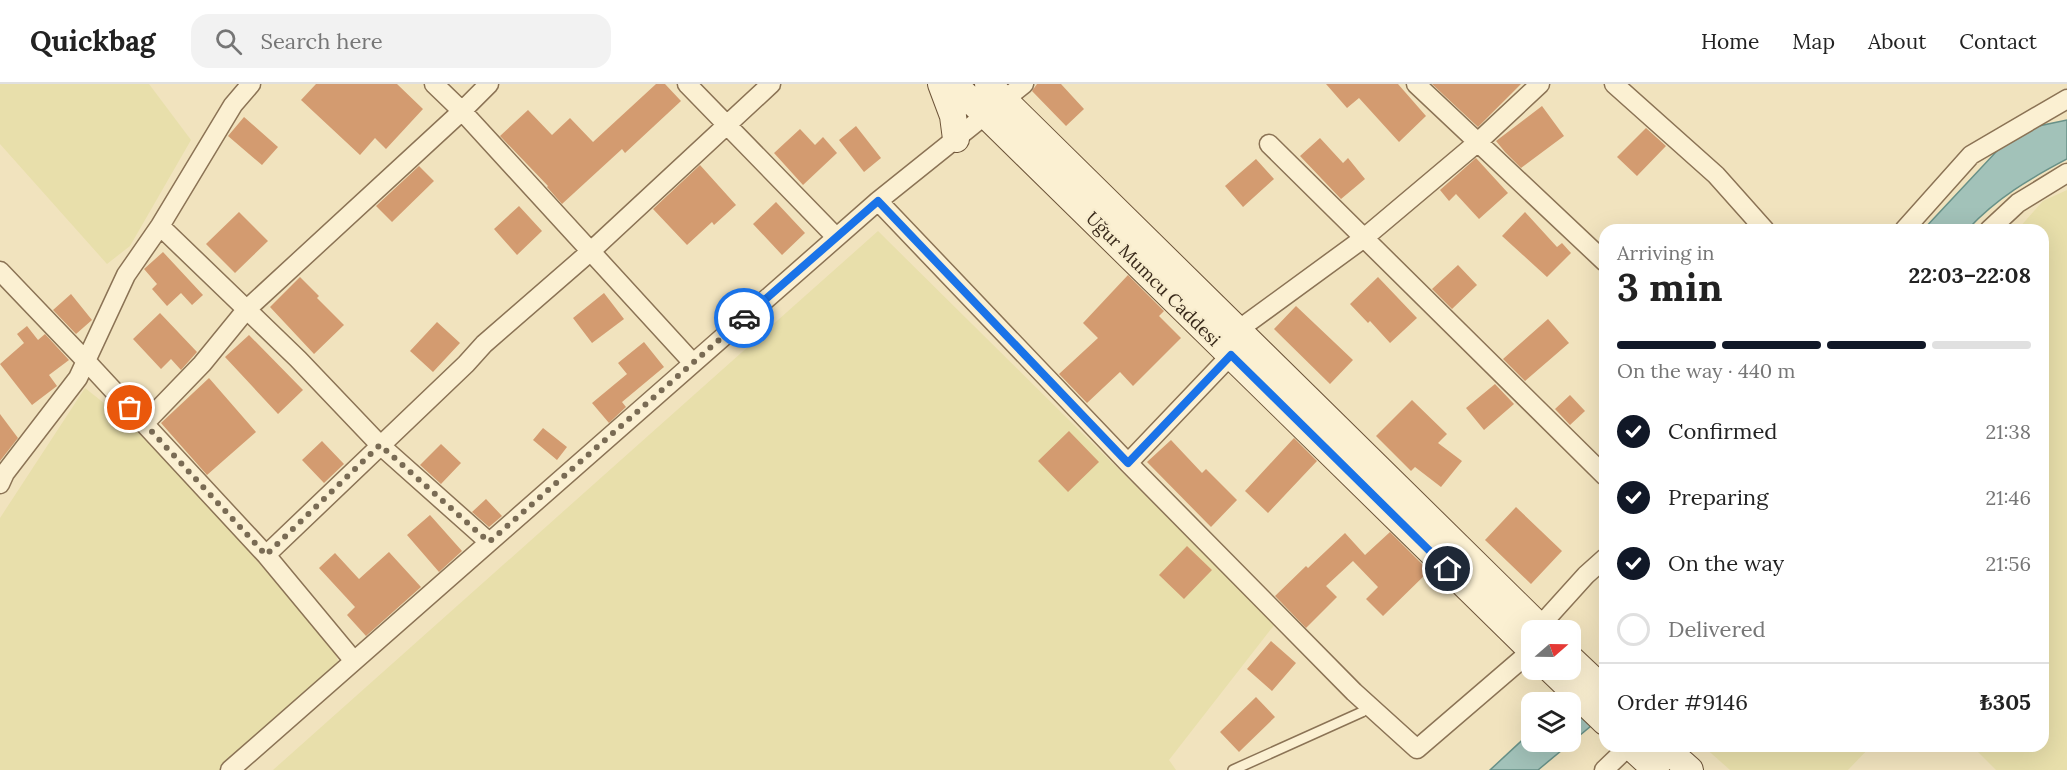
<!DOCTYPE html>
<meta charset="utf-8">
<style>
:root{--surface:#fff;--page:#f2f2f2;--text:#222;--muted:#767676;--line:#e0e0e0;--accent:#111827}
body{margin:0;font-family:Lora,serif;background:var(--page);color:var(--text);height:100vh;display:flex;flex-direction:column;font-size:22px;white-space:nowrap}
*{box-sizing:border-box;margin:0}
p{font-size:20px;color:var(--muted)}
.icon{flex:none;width:33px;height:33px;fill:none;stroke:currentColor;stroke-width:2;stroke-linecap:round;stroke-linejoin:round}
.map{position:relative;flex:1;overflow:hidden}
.panel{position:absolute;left:1599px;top:140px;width:450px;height:528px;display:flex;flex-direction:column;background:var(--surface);border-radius:18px;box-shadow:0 6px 24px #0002}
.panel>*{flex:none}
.needle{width:39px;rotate:70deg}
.controls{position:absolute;left:1521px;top:536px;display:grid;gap:12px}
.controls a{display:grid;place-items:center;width:60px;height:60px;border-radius:12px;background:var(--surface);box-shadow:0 6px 24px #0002;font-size:30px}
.pin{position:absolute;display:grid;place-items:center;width:51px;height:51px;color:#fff;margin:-26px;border:3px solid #fff;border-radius:50%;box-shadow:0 2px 6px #0007}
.courier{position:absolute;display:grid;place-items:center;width:60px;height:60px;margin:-30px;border:4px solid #1a73e8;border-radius:50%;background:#fff;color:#222;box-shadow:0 2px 8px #0007}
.headline em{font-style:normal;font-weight:700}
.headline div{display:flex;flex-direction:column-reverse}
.headline{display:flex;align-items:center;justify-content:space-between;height:102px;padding:0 18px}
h1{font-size:39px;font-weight:700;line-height:45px}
.bar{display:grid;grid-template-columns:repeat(4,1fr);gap:9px 6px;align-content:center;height:72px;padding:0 18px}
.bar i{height:8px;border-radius:4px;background:var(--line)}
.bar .on{background:var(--accent)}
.bar p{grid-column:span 4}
.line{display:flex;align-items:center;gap:15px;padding:0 18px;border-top:2px solid var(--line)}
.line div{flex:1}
ol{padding:0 18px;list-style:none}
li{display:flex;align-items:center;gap:18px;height:66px}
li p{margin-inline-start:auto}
li .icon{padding:6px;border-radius:50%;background:var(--accent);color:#fff;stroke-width:4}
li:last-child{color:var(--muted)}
li i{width:33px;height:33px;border:3px solid var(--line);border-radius:50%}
header{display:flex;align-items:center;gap:36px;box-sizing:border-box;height:84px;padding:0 30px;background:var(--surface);border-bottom:2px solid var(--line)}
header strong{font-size:28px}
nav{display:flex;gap:33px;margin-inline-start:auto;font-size:21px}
.search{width:420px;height:54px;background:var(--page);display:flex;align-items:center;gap:15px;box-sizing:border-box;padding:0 21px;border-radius:18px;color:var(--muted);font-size:22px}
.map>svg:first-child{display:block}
.farmland{fill:#e8dfab}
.water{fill:#a2c2b9;stroke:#689188;stroke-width:1.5}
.building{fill:#d39b70}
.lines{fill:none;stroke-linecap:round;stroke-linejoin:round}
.lane-casing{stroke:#8b7355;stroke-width:12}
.street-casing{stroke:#8b7355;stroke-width:21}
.secondary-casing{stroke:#6d5439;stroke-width:28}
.lane{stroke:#fbf0d2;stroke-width:9}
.street{stroke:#fbf0d2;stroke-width:18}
.secondary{stroke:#fbf0d2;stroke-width:26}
.done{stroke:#796b54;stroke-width:6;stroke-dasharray:0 10.8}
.route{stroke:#1a73e8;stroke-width:8}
.labels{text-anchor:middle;stroke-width:5;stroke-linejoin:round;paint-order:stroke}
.street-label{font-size:18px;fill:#392a1b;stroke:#f8edce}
</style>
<header>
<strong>Quickbag</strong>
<div class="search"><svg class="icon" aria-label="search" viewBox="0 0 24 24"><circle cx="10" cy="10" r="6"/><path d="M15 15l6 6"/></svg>Search here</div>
<nav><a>Home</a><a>Map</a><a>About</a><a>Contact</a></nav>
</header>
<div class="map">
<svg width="2067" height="686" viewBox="0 0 2067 686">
<rect width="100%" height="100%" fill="#f1e3be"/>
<path class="farmland" d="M0 0H149L191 56 130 162 107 180 0 60Z
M2067 106V686H1996L1972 662H2043V146L2018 145 2043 117Z
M878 147 1275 540 1169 676 1176 686H273Z
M85 304 128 338 216 430 332 563 340 581 219 686H0V434Z
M1703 662H1871L1848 686H1730Z"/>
<path class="water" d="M2067 36V75C2029 95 1997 114 1968 145L1923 146 2009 54 2029 44Z
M1570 613 1597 637 1538 686H1490L1531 648 1532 657H1570V618H1565Z"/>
<path class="building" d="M316 0H397L423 25 386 65 375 54 360 71 301 16Z
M656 0H665L681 17 625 69 622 65 562 120 547 103 548 102 500 52 528 26 552 51 570 34 593 58Z
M1037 0H1061L1084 25 1066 42 1032 7Z
M1326 0H1398L1426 32 1399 58 1359 14 1347 24Z
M1432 0H1521L1478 43Z
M1542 22 1564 52 1521 84 1505 68 1496 57Z
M244 33 278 63 262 81 228 52Z
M856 42 881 74 864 88 839 56Z
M1646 44 1666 62 1637 92 1617 73Z
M800 45 815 61 823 53 837 69 803 101 774 69Z
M1320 54 1343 79 1348 74 1365 95 1341 115 1300 72Z
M1476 74 1508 109 1479 135 1456 110 1449 117 1440 106Z
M1256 75 1274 95 1243 123 1225 102Z
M700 81 736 121 714 141 712 138 687 161 653 125Z
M419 82 434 97 392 138 376 122Z
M776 118 805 149 782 171 753 140Z
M519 122 542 147 517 171 494 145Z
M239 128 268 157 235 189 206 160Z
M1525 128 1557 163 1562 159 1571 169 1547 193 1502 152Z
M163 168 203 211 192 221 181 209 167 222 152 205 157 200 144 185Z
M1458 181 1477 201 1452 225 1432 205Z
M1128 191 1164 227 1159 232 1181 254 1133 302 1120 288 1087 319 1059 290 1098 254 1083 239Z
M300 193 319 212 317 214 344 241 314 270 270 223Z
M1378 193 1417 234 1390 259 1370 237 1368 239 1350 220Z
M604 209 624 235 592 259 573 234Z
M71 210 92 236 76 250 53 226Z
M1296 222 1353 276 1330 300 1274 245Z
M160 229 197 268 181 286 171 275 161 285 133 255Z
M1548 235 1569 259 1525 297 1503 275Z
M437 238 460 259 433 288 410 267Z
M27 242 38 256 45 250 69 276 49 291 57 302 32 321 0 280 24 259 17 250Z
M249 251 303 306 278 330 225 273Z
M644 258 664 283 622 318 626 323 609 339 592 319 627 290 618 279Z
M209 294 256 348 207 391 161 339Z
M1495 300 1514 320 1484 346 1466 324Z
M1570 311 1585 327 1570 341 1555 325Z
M1412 316 1447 350 1438 359 1462 377 1441 403 1415 383 1411 387 1376 352Z
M0 330 18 354 0 377Z
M543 344 567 363 557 376 533 356Z
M1069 347 1099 378 1068 408 1038 377Z
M1294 354 1317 377 1268 429 1245 407Z
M1171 356 1202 389 1206 385 1237 416 1211 443 1147 378Z
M322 357 344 380 324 399 302 376Z
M441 360 461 379 441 400 420 381Z
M486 415 502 432 489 443 472 428Z
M1516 423 1562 467 1531 500 1485 456Z
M430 431 462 467 439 488 407 451Z
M1390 448 1429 487 1383 532 1366 515 1378 503 1353 477 1326 502 1337 513 1306 544 1275 512 1306 482 1308 484 1345 449 1365 471Z
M1187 462 1212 486 1184 515 1159 491Z
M389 468 421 503 366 552 347 531 355 523 319 484 335 469 359 495Z
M1271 557 1296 579 1272 607 1247 585Z
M1256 613 1275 633 1239 668 1220 648Z"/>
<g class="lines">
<g class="lane-casing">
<path id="lane" d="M1233 686 1362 628 1369 622"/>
</g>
<g class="street-casing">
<path id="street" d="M434 0 462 27 693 279
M687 0 836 153
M1416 0 1605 178
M1614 0 1716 91 1765 146
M1269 60 1605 392
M878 117 1128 379 1354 608 1417 665 1531 567
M160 142 298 275 380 361 489 458
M1904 146 1971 71 2067 15
M1989 146 2018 119 2067 89
M0 187 87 278 266 471 354 577
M1238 246 1364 154 1478 58 1540 0
M144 340 202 280 246 226 462 27 489 0
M1128 379 1231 271
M0 400 5 389 78 294 126 191 160 142 233 21 251 0
M266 471 466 280 484 260 591 167 771 0
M1539 543 1586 491 1605 474
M230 686 878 117 1024 0
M1604 686 1629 662"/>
</g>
<g class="secondary-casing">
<path id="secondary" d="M941 0 953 32 956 55
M954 0 1532 567
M988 0 1543 546
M1570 574 1605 607
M1550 585 1605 638
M1630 662 1656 686
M1663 662 1690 686"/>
</g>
<use href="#lane" class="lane"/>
<use href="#street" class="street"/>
<use href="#secondary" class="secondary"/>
</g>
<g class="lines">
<path class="done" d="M130 324 266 471 380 361 489 458 744 234"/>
<path class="route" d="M744 234 878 117 1128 379 1231 271 1448 485"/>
</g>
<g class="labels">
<g class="street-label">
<text transform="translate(1153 195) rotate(45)" y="6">Uğur Mumcu Caddesi</text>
</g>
</g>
</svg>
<div class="controls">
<a><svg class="needle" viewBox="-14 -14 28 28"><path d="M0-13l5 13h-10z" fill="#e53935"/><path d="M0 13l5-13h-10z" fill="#767676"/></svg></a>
<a><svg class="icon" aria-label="layers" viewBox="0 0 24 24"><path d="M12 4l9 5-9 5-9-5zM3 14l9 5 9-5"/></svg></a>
</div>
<div class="pin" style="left:130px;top:324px;background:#ea580c"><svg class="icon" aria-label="bag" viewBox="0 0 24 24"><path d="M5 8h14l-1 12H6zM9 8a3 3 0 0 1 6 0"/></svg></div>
<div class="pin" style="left:1448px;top:485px;background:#1f2937"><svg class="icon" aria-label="home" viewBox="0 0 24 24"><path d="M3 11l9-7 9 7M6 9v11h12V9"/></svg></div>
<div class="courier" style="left:744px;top:234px"><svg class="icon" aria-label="car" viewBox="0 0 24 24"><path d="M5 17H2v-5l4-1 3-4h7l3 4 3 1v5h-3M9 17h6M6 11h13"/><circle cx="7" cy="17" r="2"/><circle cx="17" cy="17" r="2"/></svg></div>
<section class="panel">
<div class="headline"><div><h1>3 min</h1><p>Arriving in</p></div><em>22:03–22:08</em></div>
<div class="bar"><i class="on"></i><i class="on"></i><i class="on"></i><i></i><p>On the way · 440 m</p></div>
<ol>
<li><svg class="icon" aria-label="check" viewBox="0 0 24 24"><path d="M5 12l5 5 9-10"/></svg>Confirmed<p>21:38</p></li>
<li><svg class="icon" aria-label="check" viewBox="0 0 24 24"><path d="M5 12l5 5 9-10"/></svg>Preparing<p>21:46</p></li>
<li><svg class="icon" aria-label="check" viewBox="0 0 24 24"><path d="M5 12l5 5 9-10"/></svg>On the way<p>21:56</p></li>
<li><i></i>Delivered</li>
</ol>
<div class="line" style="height:78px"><div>Order #9146</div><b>₺305</b></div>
</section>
</div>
